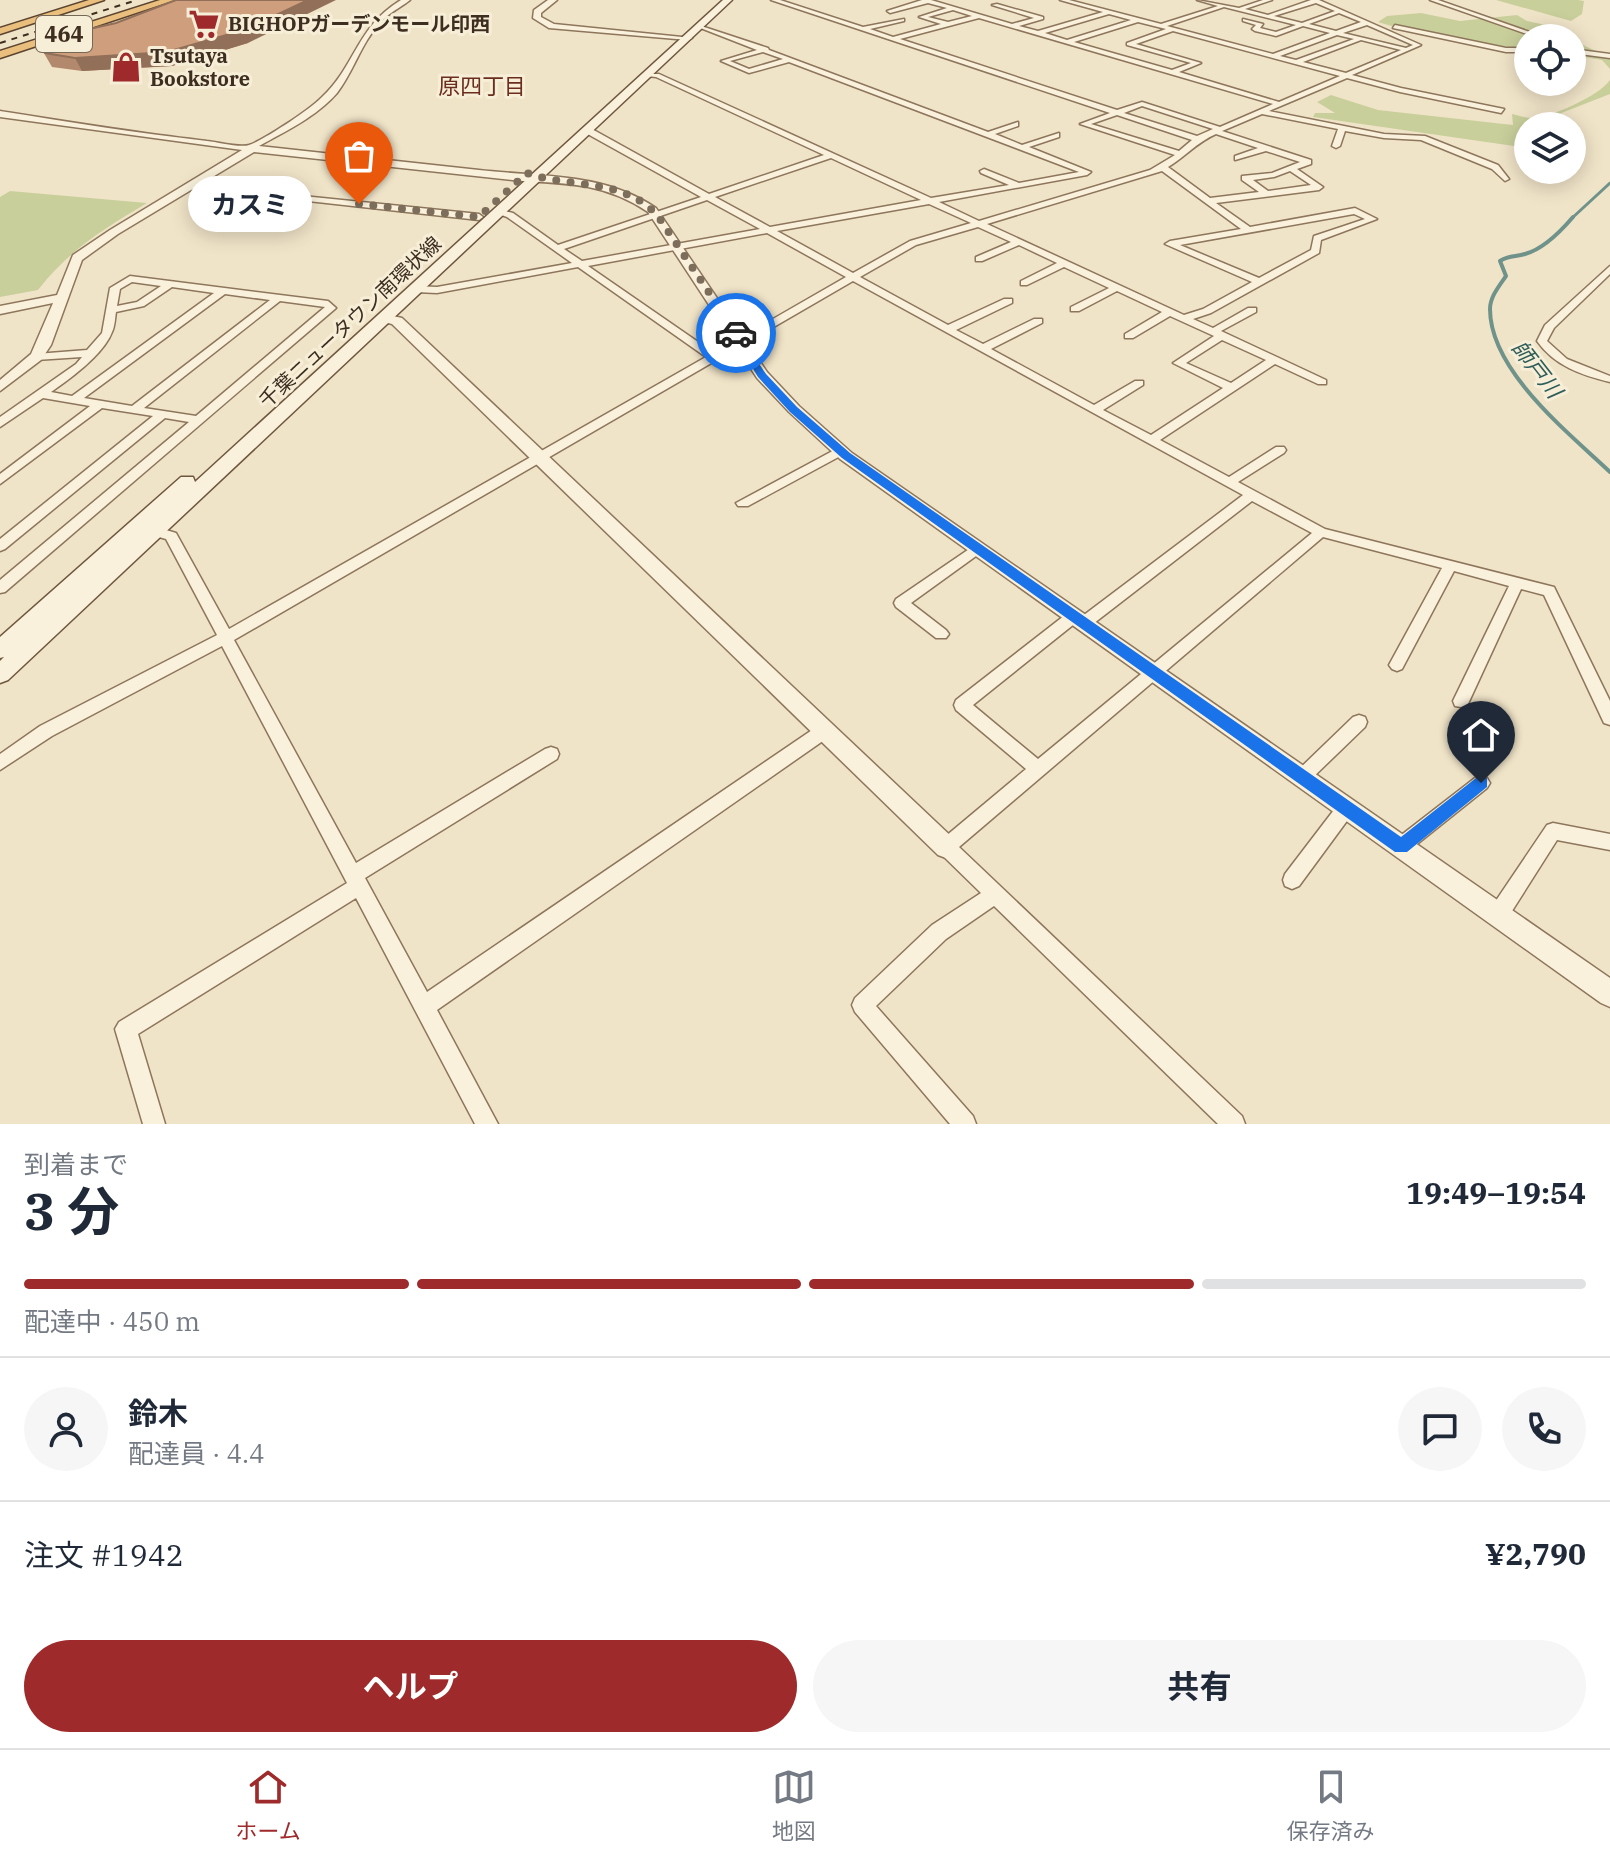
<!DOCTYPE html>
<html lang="ja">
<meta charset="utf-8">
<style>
:root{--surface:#fff;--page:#f6f6f7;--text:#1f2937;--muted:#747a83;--line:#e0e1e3;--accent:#9e2a2b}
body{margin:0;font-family:"IBM Plex Serif","Noto Sans JP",serif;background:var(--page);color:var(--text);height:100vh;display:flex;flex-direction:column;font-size:30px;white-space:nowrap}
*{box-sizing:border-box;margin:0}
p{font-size:26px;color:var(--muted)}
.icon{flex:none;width:44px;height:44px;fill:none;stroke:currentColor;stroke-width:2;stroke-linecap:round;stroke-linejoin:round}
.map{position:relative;height:1124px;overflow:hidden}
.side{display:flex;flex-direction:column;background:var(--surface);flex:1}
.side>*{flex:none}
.fabs{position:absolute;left:1514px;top:24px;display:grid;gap:16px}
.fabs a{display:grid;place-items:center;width:72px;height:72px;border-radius:50%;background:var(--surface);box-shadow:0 4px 20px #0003;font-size:40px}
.pin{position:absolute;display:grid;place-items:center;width:68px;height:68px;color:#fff;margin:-82px -34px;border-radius:50% 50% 50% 0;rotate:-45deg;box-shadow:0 0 8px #0007}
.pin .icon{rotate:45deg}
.courier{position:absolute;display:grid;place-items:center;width:80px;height:80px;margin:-40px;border:6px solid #1a73e8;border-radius:50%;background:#fff;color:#222;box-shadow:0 2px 10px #0007}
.bubble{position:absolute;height:56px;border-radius:28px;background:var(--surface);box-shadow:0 4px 20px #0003;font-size:26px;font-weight:700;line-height:56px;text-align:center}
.summary em{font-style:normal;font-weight:700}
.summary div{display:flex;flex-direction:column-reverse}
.summary{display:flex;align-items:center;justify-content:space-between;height:136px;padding:0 24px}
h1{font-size:52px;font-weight:700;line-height:60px}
.bar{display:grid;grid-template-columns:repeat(4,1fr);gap:12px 8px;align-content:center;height:96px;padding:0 24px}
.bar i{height:10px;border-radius:6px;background:var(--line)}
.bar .on{background:var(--accent)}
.bar p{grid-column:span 4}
.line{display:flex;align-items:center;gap:20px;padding:0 24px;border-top:2px solid var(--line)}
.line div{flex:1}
.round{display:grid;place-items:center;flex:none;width:84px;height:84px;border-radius:42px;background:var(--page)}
.primary-button{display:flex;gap:16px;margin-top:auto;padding:16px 24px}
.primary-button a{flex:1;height:92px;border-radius:48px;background:var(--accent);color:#fff;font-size:32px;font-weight:700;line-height:92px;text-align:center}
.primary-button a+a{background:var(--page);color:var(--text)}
.dock{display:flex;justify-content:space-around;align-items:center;height:112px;border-top:2px solid var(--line);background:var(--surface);font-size:22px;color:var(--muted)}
.dock a{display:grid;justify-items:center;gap:4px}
.dock .on{color:var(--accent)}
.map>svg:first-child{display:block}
.green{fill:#c9cf9b}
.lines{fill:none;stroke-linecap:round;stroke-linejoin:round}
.stream-far1{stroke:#6f938a;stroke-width:3}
.stream{stroke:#6f938a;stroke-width:4}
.minor-casing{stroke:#8d765c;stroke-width:3}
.tertiary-casing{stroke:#8d765c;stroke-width:3}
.secondary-casing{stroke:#6f573f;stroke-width:3}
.trunk-casing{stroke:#5b4430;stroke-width:3}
.minor{fill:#faf1dc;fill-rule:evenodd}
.tertiary{fill:#faf1dc;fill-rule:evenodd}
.secondary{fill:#faf1dc;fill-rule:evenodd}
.trunk{fill:#eabe7c;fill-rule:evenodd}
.rail{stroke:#3d2e20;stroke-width:2;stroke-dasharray:6 6;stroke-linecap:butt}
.wall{fill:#b2896c}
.shaded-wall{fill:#916f58}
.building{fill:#cf9f7d;stroke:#916f58;stroke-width:2}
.route{fill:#1a73e8}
.done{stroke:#7c6e5b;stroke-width:8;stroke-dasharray:0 14.4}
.labels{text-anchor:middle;stroke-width:6;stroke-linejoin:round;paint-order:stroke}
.far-poi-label{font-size:20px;font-weight:bold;fill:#3d2e20;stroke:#f7eed8;text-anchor:start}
.far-street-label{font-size:20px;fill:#3d2e20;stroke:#f7eed8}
.shield{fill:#f7eed8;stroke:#756857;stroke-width:2}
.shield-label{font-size:22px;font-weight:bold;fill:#3d2e20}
.far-neighbourhood-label{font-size:22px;fill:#6b2e1e;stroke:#f7eed8}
.far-water-label{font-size:22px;font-style:italic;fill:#2f5d5a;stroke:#f7eed8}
</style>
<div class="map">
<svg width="1610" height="1124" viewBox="0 0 1610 1124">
<rect width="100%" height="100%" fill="#f0e4c8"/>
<path class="green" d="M1496 0H1578L1584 1 1582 14 1571 21Z
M1421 13 1460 21 1517 15 1527 21 1564 29 1579 43 1610 58V69L1602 60 1572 55V38H1528V54L1509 47 1418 34 1378 22 1387 16Z
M1610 80V94L1546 119 1544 126H1528V148L1313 117 1315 113H1335L1317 102 1331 95 1378 110 1513 125 1512 114C1518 115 1525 118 1531 118 1550 118 1599 96 1610 80Z
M10 191 147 203C104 229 70 249 38 290L0 297V197Z"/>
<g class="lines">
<path class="stream-far1" d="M1571 219 1610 183"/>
<path class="stream" d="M1573 217C1561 231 1544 249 1525 254 1516 257 1509 255 1500 261L1506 276C1499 286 1490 297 1490 309 1490 371 1569 433 1610 472"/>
<g class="minor-casing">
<path id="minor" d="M771 0H780L863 27 904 19V21L870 29 893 37 941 24 919 17 947 8 928 3 890 13 887 11 922 0H931L1012 24 1034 18 992 5 997 4 1043 17V19L1019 26 1038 31 1103 12 1060 0H1069L1161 24 1218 6 1197 0 1239 8 1263 0H1272L1245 9 1268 15 1311 0H1319L1421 45 1352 75 1401 88 1504 109 1501 113 1400 92 1347 78 1269 111 1384 134 1425 136 1498 165 1509 179 1505 181 1492 169 1421 140 1384 138 1345 131 1340 146 1336 148 1332 146 1338 129 1262 114 1222 131 1311 160V164L1297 169 1323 187 1319 190 1216 203 1250 227 1355 208 1377 219 1321 240 1319 253 1211 313 1193 319 1213 328 1248 308H1256V312L1221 331 1326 380V384H1318L1275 364 1160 440 1229 477 1276 447H1284L1286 450 1284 453 1238 482 1325 529 1554 587 1610 701V725L1604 723 1544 595 1521 589 1467 706 1461 707 1455 706 1453 701 1509 586 1454 571 1402 669 1397 671 1392 669 1389 665 1442 568 1323 537 959 847 1242 1116 1245 1124H1218L994 906 946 939 876 1006 973 1116 976 1124H950L855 1012 852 1005 855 998 932 925 981 893 940 853 937 847 940 841 1026 769 956 710 954 705 956 700 1069 612H1079L1080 618 1243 495 853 281 234 640 356 863 545 749 551 747 557 749 559 754 557 759 365 878 427 992 818 726 824 724 830 726 832 731 830 736 437 1010 498 1124H475L356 898 138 1034 165 1124H143L115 1029 119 1022 347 883 222 646 52 736 0 770V754L40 726 217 635 166 539 148 534 146 531 148 528 153 526 176 533 229 629 706 357 578 267 437 293 415 292 410 289 415 286 437 287 572 263 507 217 496 213V209L513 213 558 245 701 197 584 132V128H590L709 194 824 155 656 77 646 76V74H659L931 198 1009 185 981 173 980 171 984 169 1019 183 1079 172 789 62 749 73 721 61 757 50 698 27V25L768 48 769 50 988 132 1018 122V126L995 134 1022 145 1059 133V137L1029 147 1091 172 1087 175 939 202 979 221 1150 170 1175 155 1080 124 1110 113ZM1316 3 1335 11 1302 23 1274 16ZM1224 7 1296 25 1276 32 1260 28 1263 24 1243 19V21L1256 25 1252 29 1255 31 1276 36 1303 26 1330 33 1273 54 1167 26ZM953 10 972 16 948 22 928 17ZM1339 13 1361 22 1336 31 1309 24ZM1109 14 1131 20 1067 40 1045 33ZM979 18 1273 104 1220 127 1142 102 1117 110 900 39ZM1138 22 1166 29 1127 43V45L1191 63 1172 70 1074 42ZM1367 25 1413 45 1406 48 1343 33ZM1173 31 1340 76 1279 102 1179 72 1201 63 1136 44ZM1337 35 1354 39 1296 60 1280 56ZM1361 40 1401 50 1346 73 1303 62ZM763 52 783 59 749 69 730 61ZM1142 106 1213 129 1197 136 1124 113ZM1117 115 1192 140 1179 151 1091 124ZM1216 134 1258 148 1235 156V160L1266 151 1300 162 1272 173 1242 176V180L1259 192 1210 198 1168 167C1185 157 1197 142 1216 134ZM831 158 921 200 770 227 715 197ZM1162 171 1241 229 1170 241 1165 244 1252 282 1203 309 1184 315 987 224ZM1290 171 1311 185 1268 191 1253 180 1274 177ZM707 200 760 229 582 261 564 249ZM929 204 971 223 910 241 853 273 777 231ZM1354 214 1365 219 1314 236 1311 250 1259 278 1180 245ZM978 227 1011 242 976 257V261H982L1019 245 1057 263 1021 281V285H1027L1064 267 1109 288 1071 307V311H1079L1117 291 1162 312 1125 334V338H1133L1170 316 1214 336 1173 363 1223 388 1151 435 1103 410 1143 385V381H1135L1094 405 991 349 1042 323V319H1034L983 344 956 330 1012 303V299H1004L948 325 860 277 916 245ZM767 233 846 277 714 353 588 266ZM1222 340 1266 360 1231 383 1186 363ZM1252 501 1312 533 1038 759 973 705 1078 621 1079 627H1089Z
M1430 0H1438L1547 38H1538Z
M1395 25 1506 48H1528V52H1506L1393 28Z
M1572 49 1610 54V58L1572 53Z
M187 184 479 214 483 217 479 220 190 188H187Z
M1610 266V274L1554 328 1547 341 1567 359 1610 376V382C1581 375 1555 366 1537 341L1545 325Z
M130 276 328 301 336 308 5 592 0 593V580L189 422 165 418 5 549 0 551V539L153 416 102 408 0 484V474L90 406 43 398 0 427V417L76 364 82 357 36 360 31 357 36 354 87 350 102 333 110 288ZM132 282 161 286 137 302 117 306 120 289ZM172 287 214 293 72 396 51 392C70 379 104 354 112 332 115 326 115 318 116 312L144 306ZM225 294 270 300 132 406 84 398ZM280 301 325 307 196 416 144 408Z
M840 447 846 451 844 454 748 506H738L736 503Z
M978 543 985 548 983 551 911 603 946 630 949 634 946 638H936L896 607 894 603 896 599Z
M1359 715 1365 717 1367 722 1365 727 1308 782 1302 784 1296 782 1293 777 1296 772 1353 717Z
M1481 776 1487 778 1490 783 1487 788 1407 852 1401 854 1395 852 1392 846 1395 840 1475 778Z
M1346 800 1352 802 1355 808 1352 814 1299 886 1292 889 1285 886 1283 880 1285 874 1340 802Z
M1553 823 1610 834V850L1557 840 1505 922 1498 924 1491 922 1488 915 1491 908 1547 825Z"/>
</g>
<g class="tertiary-casing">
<path id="tertiary" d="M401 0H410C400 8 388 13 380 23 361 43 354 71 337 93 316 117 286 131 259 146 332 154 405 162 479 170 540 177 603 172 656 208L767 372 799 406 852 453 1610 978V1007L1601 1003 840 459 789 412 757 378 648 212C607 184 569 183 521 181L254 152 118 234 82 260 51 345 41 360 0 391V380L31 354 53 303 0 314V306L57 295 73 255 110 230 242 150 0 117V111C69 122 137 133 207 141 218 142 239 148 249 145 264 140 309 110 321 98 356 66 356 27 401 0Z
M548 0H557L541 13V17L554 24 692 38 688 40 549 28 533 18 534 10Z
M384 314 402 318 954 839 958 847 954 855 946 858 938 855 392 324 379 321V315Z"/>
</g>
<g class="secondary-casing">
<path id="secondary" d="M723 0H732L8 680 0 683V661L4 657 0 658V637L181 477H193L195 482Z"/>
</g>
<g class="trunk-casing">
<path id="trunk" d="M89 0H104L0 34V28Z
M160 0H175L0 58V51Z"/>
</g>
<use href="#minor" class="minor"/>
<use href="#tertiary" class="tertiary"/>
<use href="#secondary" class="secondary"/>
<use href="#trunk" class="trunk"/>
<path class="rail" d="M0 43 137 0"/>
</g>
<path class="wall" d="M248 43 172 66 82 71 52 67 41 48Z"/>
<path class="shaded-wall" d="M308 0H336L248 43 172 66 82 71 75 58Z"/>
<path class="building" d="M176 0H308L244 30 167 52 75 58 45 53 41 48 54 37 116 23Z"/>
<path class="route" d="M736 330 766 374 797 407 850 453 1401 837 1476 778H1487V787L1407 852H1395L842 458 790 412 758 377 731 333Z"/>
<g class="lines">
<path class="done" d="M359 204 479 217 527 173C571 189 623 177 658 216L736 333"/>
</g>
<defs>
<g id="supermarket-bare" transform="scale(2.4)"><path d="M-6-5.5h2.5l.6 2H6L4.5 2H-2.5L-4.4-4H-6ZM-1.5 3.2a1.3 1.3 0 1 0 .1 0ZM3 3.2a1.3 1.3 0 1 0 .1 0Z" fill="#9e2a2b" stroke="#f7eed8" stroke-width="2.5" paint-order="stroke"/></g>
<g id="shop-bare" transform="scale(2.4)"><path d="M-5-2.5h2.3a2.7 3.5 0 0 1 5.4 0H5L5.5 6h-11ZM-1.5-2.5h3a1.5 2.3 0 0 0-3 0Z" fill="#9e2a2b" stroke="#f7eed8" stroke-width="2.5" paint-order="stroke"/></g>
</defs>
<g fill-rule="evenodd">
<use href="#supermarket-bare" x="204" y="24"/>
<use href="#shop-bare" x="126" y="67"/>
</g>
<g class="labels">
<g class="far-poi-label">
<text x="228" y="31">BIGHOPガーデンモール印西</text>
<text x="150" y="63">Tsutaya<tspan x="150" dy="23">Bookstore</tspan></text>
</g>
<g class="far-street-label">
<text transform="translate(350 322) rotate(-43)" y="7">千葉ニュータウン南環状線</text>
</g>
<rect class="shield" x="36" y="16" width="56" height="36" rx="6"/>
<g class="shield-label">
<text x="64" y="42">464</text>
</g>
<g class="far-neighbourhood-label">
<text x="482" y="94">原四丁目</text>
</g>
<g class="far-water-label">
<text transform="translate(1537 369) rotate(52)" y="8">師戸川</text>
</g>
</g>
</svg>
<div class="fabs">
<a><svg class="icon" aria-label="locate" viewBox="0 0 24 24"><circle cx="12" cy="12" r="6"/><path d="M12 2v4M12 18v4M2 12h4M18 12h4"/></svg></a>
<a><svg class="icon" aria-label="layers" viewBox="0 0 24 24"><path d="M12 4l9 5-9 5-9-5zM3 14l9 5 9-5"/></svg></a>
</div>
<div class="pin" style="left:359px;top:204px;background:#ea580c"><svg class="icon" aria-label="bag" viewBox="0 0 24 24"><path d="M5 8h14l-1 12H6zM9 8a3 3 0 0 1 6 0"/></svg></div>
<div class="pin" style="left:1481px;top:783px;background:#1f2937"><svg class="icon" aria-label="home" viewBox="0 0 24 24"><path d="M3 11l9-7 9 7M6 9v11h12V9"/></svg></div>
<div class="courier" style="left:736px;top:333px"><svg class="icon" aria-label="car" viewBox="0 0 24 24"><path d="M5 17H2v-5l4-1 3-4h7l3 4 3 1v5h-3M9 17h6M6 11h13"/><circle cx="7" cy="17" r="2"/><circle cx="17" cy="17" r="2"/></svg></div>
<div class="bubble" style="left:188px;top:176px;width:124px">カスミ</div>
</div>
<section class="side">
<div class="summary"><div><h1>3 分</h1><p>到着まで</p></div><em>19:49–19:54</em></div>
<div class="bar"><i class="on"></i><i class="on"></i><i class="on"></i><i></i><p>配達中 · 450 m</p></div>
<div class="line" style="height:144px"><a class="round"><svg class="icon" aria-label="person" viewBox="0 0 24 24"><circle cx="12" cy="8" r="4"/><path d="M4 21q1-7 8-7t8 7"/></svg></a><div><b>鈴木</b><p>配達員 · 4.4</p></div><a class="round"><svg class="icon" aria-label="chat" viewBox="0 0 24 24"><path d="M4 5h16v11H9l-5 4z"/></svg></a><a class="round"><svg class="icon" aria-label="phone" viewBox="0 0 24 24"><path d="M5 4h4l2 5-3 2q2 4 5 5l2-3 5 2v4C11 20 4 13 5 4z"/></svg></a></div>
<div class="line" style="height:104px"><div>注文 #1942</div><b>¥2,790</b></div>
<div class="primary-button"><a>ヘルプ</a><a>共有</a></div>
</section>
<nav class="dock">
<a class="on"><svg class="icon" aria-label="home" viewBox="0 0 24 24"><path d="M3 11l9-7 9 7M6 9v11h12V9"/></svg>ホーム</a>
<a><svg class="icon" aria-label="map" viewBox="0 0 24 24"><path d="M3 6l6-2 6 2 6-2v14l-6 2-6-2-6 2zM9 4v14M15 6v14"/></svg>地図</a>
<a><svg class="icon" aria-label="saved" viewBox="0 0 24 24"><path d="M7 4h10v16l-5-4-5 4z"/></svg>保存済み</a>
</nav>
